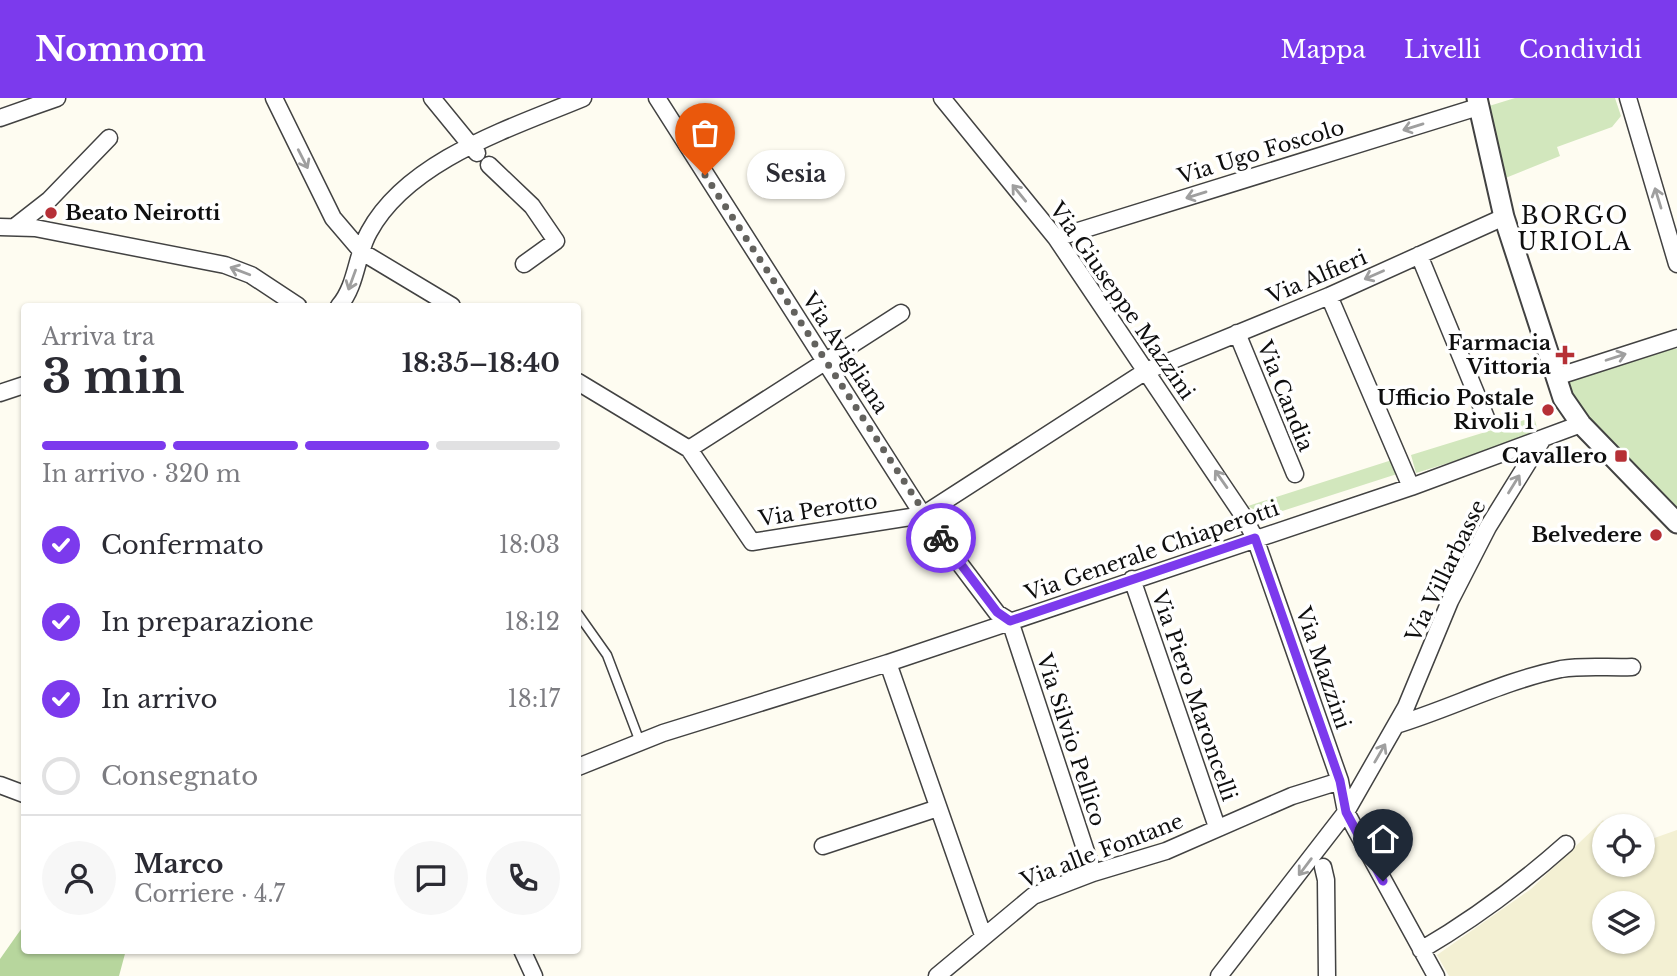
<!DOCTYPE html>
<html lang="it">
<meta charset="utf-8">
<style>
:root{--surface:#fff;--page:#f7f7f7;--text:#2b2b33;--muted:#7c7c81;--line:#e1e1e2;--accent:#7c3aed}
body{margin:0;font-family:"Libre Baskerville",serif;background:var(--page);color:var(--text);height:100vh;display:flex;flex-direction:column;font-size:26px;white-space:nowrap}
*{box-sizing:border-box;margin:0}
p{font-size:23px;color:var(--muted)}
.icon{flex:none;width:38px;height:38px;fill:none;stroke:currentColor;stroke-width:2;stroke-linecap:round;stroke-linejoin:round}
.map{position:relative;flex:1;overflow:hidden}
.sheet{position:absolute;left:21px;top:205px;width:560px;height:651px;display:flex;flex-direction:column;background:var(--surface);border-radius:7px;box-shadow:0 2px 5px #0004}
.sheet>*{flex:none}
.fabs{position:absolute;left:1592px;top:716px;display:grid;gap:14px}
.fabs a{display:grid;place-items:center;width:63px;height:63px;border-radius:50%;background:var(--surface);box-shadow:0 2px 5px #0004;font-size:35px}
.pin{position:absolute;display:grid;place-items:center;width:60px;height:60px;color:#fff;margin:-72px -30px;border-radius:50% 50% 50% 0;rotate:-45deg;box-shadow:0 0 7px #0007}
.pin .icon{rotate:45deg}
.courier{position:absolute;display:grid;place-items:center;width:70px;height:70px;margin:-35px;border:5px solid #7c3aed;border-radius:50%;background:#fff;color:#222;box-shadow:0 2px 9px #0007}
.bubble{position:absolute;height:49px;border-radius:24px;background:var(--surface);box-shadow:0 2px 5px #0004;font-size:23px;font-weight:700;line-height:49px;text-align:center}
.overview em{font-style:normal;font-weight:700}
.overview div{display:flex;flex-direction:column-reverse}
.overview{display:flex;align-items:center;justify-content:space-between;height:119px;padding:0 21px}
h1{font-size:46px;font-weight:700;line-height:52px}
.bar{display:grid;grid-template-columns:repeat(4,1fr);gap:10px 7px;align-content:center;height:84px;padding:0 21px}
.bar i{height:9px;border-radius:5px;background:var(--line)}
.bar .active{background:var(--accent)}
.bar p{grid-column:span 4}
.line{display:flex;align-items:center;gap:18px;padding:0 21px;border-top:2px solid var(--line)}
.line div{flex:1}
.round{display:grid;place-items:center;flex:none;width:74px;height:74px;border-radius:37px;background:var(--page)}
ol{padding:0 21px;list-style:none}
li{display:flex;align-items:center;gap:21px;height:77px}
li p{margin-inline-start:auto}
li .icon{padding:7px;border-radius:50%;background:var(--accent);color:#fff;stroke-width:4}
li:last-child{color:var(--muted)}
li i{width:38px;height:38px;border:4px solid var(--line);border-radius:50%}
header{display:flex;align-items:center;gap:42px;box-sizing:border-box;height:98px;padding:0 35px;background:var(--accent);color:#fff}
header strong{font-size:33px}
nav{display:flex;gap:38px;margin-inline-start:auto;font-size:24px}
.map>svg:first-child{display:block}
.farmland{fill:#f3f0d3;fill-rule:evenodd}
.green{fill:#d2e7bd}
.forest{fill:#b7d69d}
.lines{fill:none;stroke-linecap:round;stroke-linejoin:round}
.service-casing{stroke:#424242;stroke-width:11}
.minor-casing{stroke:#424242;stroke-width:19}
.tertiary-casing{stroke:#424242;stroke-width:23}
.service{stroke:#fff;stroke-width:8}
.minor{stroke:#fff;stroke-width:16}
.tertiary{stroke:#fff;stroke-width:19}
.oneway{stroke:#9f9f9f}
.done{stroke:#63625e;stroke-width:7;stroke-dasharray:0 12.6}
.route{stroke:#7c3aed;stroke-width:9}
.poi-dot{fill:#b63036;stroke:#fff;stroke-width:2.5}
.labels{text-anchor:middle;stroke-width:7;stroke-linejoin:round;paint-order:stroke}
.street-label{font-size:21px;fill:#0f0f0f;stroke:#fff}
.poi-label{font-size:21px;font-weight:bold;fill:#0f0f0f;stroke:#fff;text-anchor:end}
.neighbourhood-label{font-size:23px;letter-spacing:2px;fill:#0f0f0f;stroke:#fff}
</style>
<header>
<strong>Nomnom</strong>
<nav><a>Mappa</a><a>Livelli</a><a>Condividi</a></nav>
</header>
<div class="map">
<svg width="1677" height="878" viewBox="0 0 1677 878">
<rect width="100%" height="100%" fill="#fefcf1"/>
<path class="farmland" d="M1603 722 1609 728H1605V766H1643V744L1677 732V878H1449L1437 857 1531 791ZM1605 805H1643V844H1605Z"/>
<path class="green" d="M1515 0H1615L1621 18 1612 29 1557 49 1560 58 1503 81 1489 8Z
M1661 249 1677 251V409H1673L1576 314 1565 283Z
M1534 319 1539 337 1416 375 1411 357Z
M1392 362 1397 376 1273 416 1263 417 1248 408Z"/>
<path class="forest" d="M24 827V852H126L119 878H0V861Z"/>
<g class="lines">
<g class="service-casing">
<path id="service" d="M578 516 607 557 640 644"/>
</g>
<g class="minor-casing">
<path id="minor" d="M274 0 333 120 362 154 452 208
M432 0 477 55
M657 0 923 417 997 515 1010 523
M942 0 1056 140 1242 416 1255 440 1340 683 1346 714 1436 878
M1628 0 1677 166
M0 20 57 0
M489 67 532 108 556 143 524 166
M17 127 49 102 109 40
M0 129 35 130 225 167 251 177 298 208
M1056 140 1478 9
M1419 157 1487 322
M1329 198 1411 389
M339 208C357 187 356 157 369 134 408 62 511 30 583 0
M1237 235 1295 376
M1556 279 1677 240
M578 284 689 351 752 444 923 417 1146 273 1329 198 1504 119
M0 295 24 287
M689 351 901 215
M1132 481 1217 729
M1010 523 1093 775
M888 565 983 837
M1396 627C1452 610 1503 583 1561 571 1584 567 1610 570 1632 569
M578 669 663 635 888 565 1411 389 1581 326
M0 687 24 696
M823 748 938 710
M1323 769 1326 782 1327 878
M522 852 534 878
M1421 852C1474 821 1521 786 1566 746
M937 878 1033 798 1093 775 1166 753 1292 698 1340 683
M1219 878 1346 714 1406 609 1450 503 1488 429 1542 342"/>
</g>
<g class="tertiary-casing">
<path id="tertiary" d="M1477 0 1504 119 1563 300 1581 326 1677 425"/>
</g>
<use href="#service" class="service"/>
<use href="#minor" class="minor"/>
<use href="#tertiary" class="tertiary"/>
</g>
<defs><path id="oneway-shaft" d="M-6 0H5M1.5-3L5.5 0L1.5 3" fill="none" stroke-width="1.6" stroke-linecap="round" stroke-linejoin="round" transform="scale(1.75)"/></defs>
<g class="oneway">
<use href="#oneway-shaft" transform="translate(1413 29) rotate(163)"/>
<use href="#oneway-shaft" transform="translate(303 61) rotate(63)"/>
<use href="#oneway-shaft" transform="translate(1019 95) rotate(-129)"/>
<use href="#oneway-shaft" transform="translate(1196 97) rotate(163)"/>
<use href="#oneway-shaft" transform="translate(1658 100) rotate(-107)"/>
<use href="#oneway-shaft" transform="translate(240 173) rotate(-159)"/>
<use href="#oneway-shaft" transform="translate(1374 177) rotate(156)"/>
<use href="#oneway-shaft" transform="translate(352 182) rotate(110)"/>
<use href="#oneway-shaft" transform="translate(1616 259) rotate(-18)"/>
<use href="#oneway-shaft" transform="translate(1221 381) rotate(-125)"/>
<use href="#oneway-shaft" transform="translate(1514 386) rotate(-58)"/>
<use href="#oneway-shaft" transform="translate(1380 655) rotate(-60)"/>
<use href="#oneway-shaft" transform="translate(1305 769) rotate(127)"/>
</g>
<g class="lines">
<path class="done" d="M705 77 941 440"/>
<path class="route" d="M941 440 997 514 1010 523 1255 440 1340 683 1346 714 1383 783"/>
</g>
<g class="poi-dot">
<circle cx="51" cy="115" r="7"/>
<path d="M1561.5 246.5h7v7h7v7h-7v7h-7v-7h-7v-7h7z"/>
<circle cx="1548" cy="312" r="7"/>
<rect x="1614" y="351" width="14" height="14" rx="3.5"/>
<circle cx="1656" cy="437" r="7"/>
</g>
<g class="labels">
<g class="street-label">
<text transform="translate(1261 54) rotate(-17)" y="7">Via Ugo Foscolo</text>
<text transform="translate(1317 179) rotate(-23)" y="7">Via Alfieri</text>
<text transform="translate(1122 203) rotate(55)" y="7">Via Giuseppe Mazzini</text>
<text transform="translate(845 255) rotate(57)" y="7">Via Avigliana</text>
<text transform="translate(1285 298) rotate(68)" y="7">Via Candia</text>
<text transform="translate(818 412) rotate(-9)" y="7">Via Perotto</text>
<text transform="translate(1152 453) rotate(-19)" y="7">Via Generale Chiaperotti</text>
<text transform="translate(1446 473) rotate(-64)" y="7">Via Villarbasse</text>
<text transform="translate(1323 570) rotate(71)" y="7">Via Mazzini</text>
<text transform="translate(1194 598) rotate(71)" y="7">Via Piero Maroncelli</text>
<text transform="translate(1071 642) rotate(72)" y="7">Via Silvio Pellico</text>
<text transform="translate(1102 753) rotate(-21)" y="7">Via alle Fontane</text>
</g>
<g class="poi-label">
<text x="65" y="122" text-anchor="start">Beato Neirotti</text>
<text x="1551" y="252">Farmacia<tspan x="1551" dy="24">Vittoria</tspan></text>
<text x="1534" y="307">Ufficio Postale<tspan x="1534" dy="24">Rivoli 1</tspan></text>
<text x="1607" y="365">Cavallero</text>
<text x="1642" y="444">Belvedere</text>
</g>
<g class="neighbourhood-label">
<text x="1575" y="126">BORGO<tspan x="1575" dy="26">URIOLA</tspan></text>
</g>
</g>
</svg>
<div class="fabs">
<a><svg class="icon" aria-label="locate" viewBox="0 0 24 24"><circle cx="12" cy="12" r="6"/><path d="M12 2v4M12 18v4M2 12h4M18 12h4"/></svg></a>
<a><svg class="icon" aria-label="layers" viewBox="0 0 24 24"><path d="M12 4l9 5-9 5-9-5zM3 14l9 5 9-5"/></svg></a>
</div>
<div class="pin" style="left:705px;top:77px;background:#ea580c"><svg class="icon" aria-label="bag" viewBox="0 0 24 24"><path d="M5 8h14l-1 12H6zM9 8a3 3 0 0 1 6 0"/></svg></div>
<div class="pin" style="left:1383px;top:783px;background:#1f2937"><svg class="icon" aria-label="home" viewBox="0 0 24 24"><path d="M3 11l9-7 9 7M6 9v11h12V9"/></svg></div>
<div class="courier" style="left:941px;top:440px"><svg class="icon" aria-label="bike" viewBox="0 0 24 24"><circle cx="6" cy="16" r="4"/><circle cx="18" cy="16" r="4"/><path d="M6 16l4-8h5l3 8M10 8l3 8H6M13 5h3"/></svg></div>
<div class="bubble" style="left:747px;top:52px;width:98px">Sesia</div>
<section class="sheet">
<div class="overview"><div><h1>3 min</h1><p>Arriva tra</p></div><em>18:35–18:40</em></div>
<div class="bar"><i class="active"></i><i class="active"></i><i class="active"></i><i></i><p>In arrivo · 320 m</p></div>
<ol>
<li><svg class="icon" aria-label="check" viewBox="0 0 24 24"><path d="M5 12l5 5 9-10"/></svg>Confermato<p>18:03</p></li>
<li><svg class="icon" aria-label="check" viewBox="0 0 24 24"><path d="M5 12l5 5 9-10"/></svg>In preparazione<p>18:12</p></li>
<li><svg class="icon" aria-label="check" viewBox="0 0 24 24"><path d="M5 12l5 5 9-10"/></svg>In arrivo<p>18:17</p></li>
<li><i></i>Consegnato</li>
</ol>
<div class="line" style="height:126px"><a class="round"><svg class="icon" aria-label="person" viewBox="0 0 24 24"><circle cx="12" cy="8" r="4"/><path d="M4 21q1-7 8-7t8 7"/></svg></a><div><b>Marco</b><p>Corriere · 4.7</p></div><a class="round"><svg class="icon" aria-label="chat" viewBox="0 0 24 24"><path d="M4 5h16v11H9l-5 4z"/></svg></a><a class="round"><svg class="icon" aria-label="phone" viewBox="0 0 24 24"><path d="M5 4h4l2 5-3 2q2 4 5 5l2-3 5 2v4C11 20 4 13 5 4z"/></svg></a></div>
</section>
</div>
